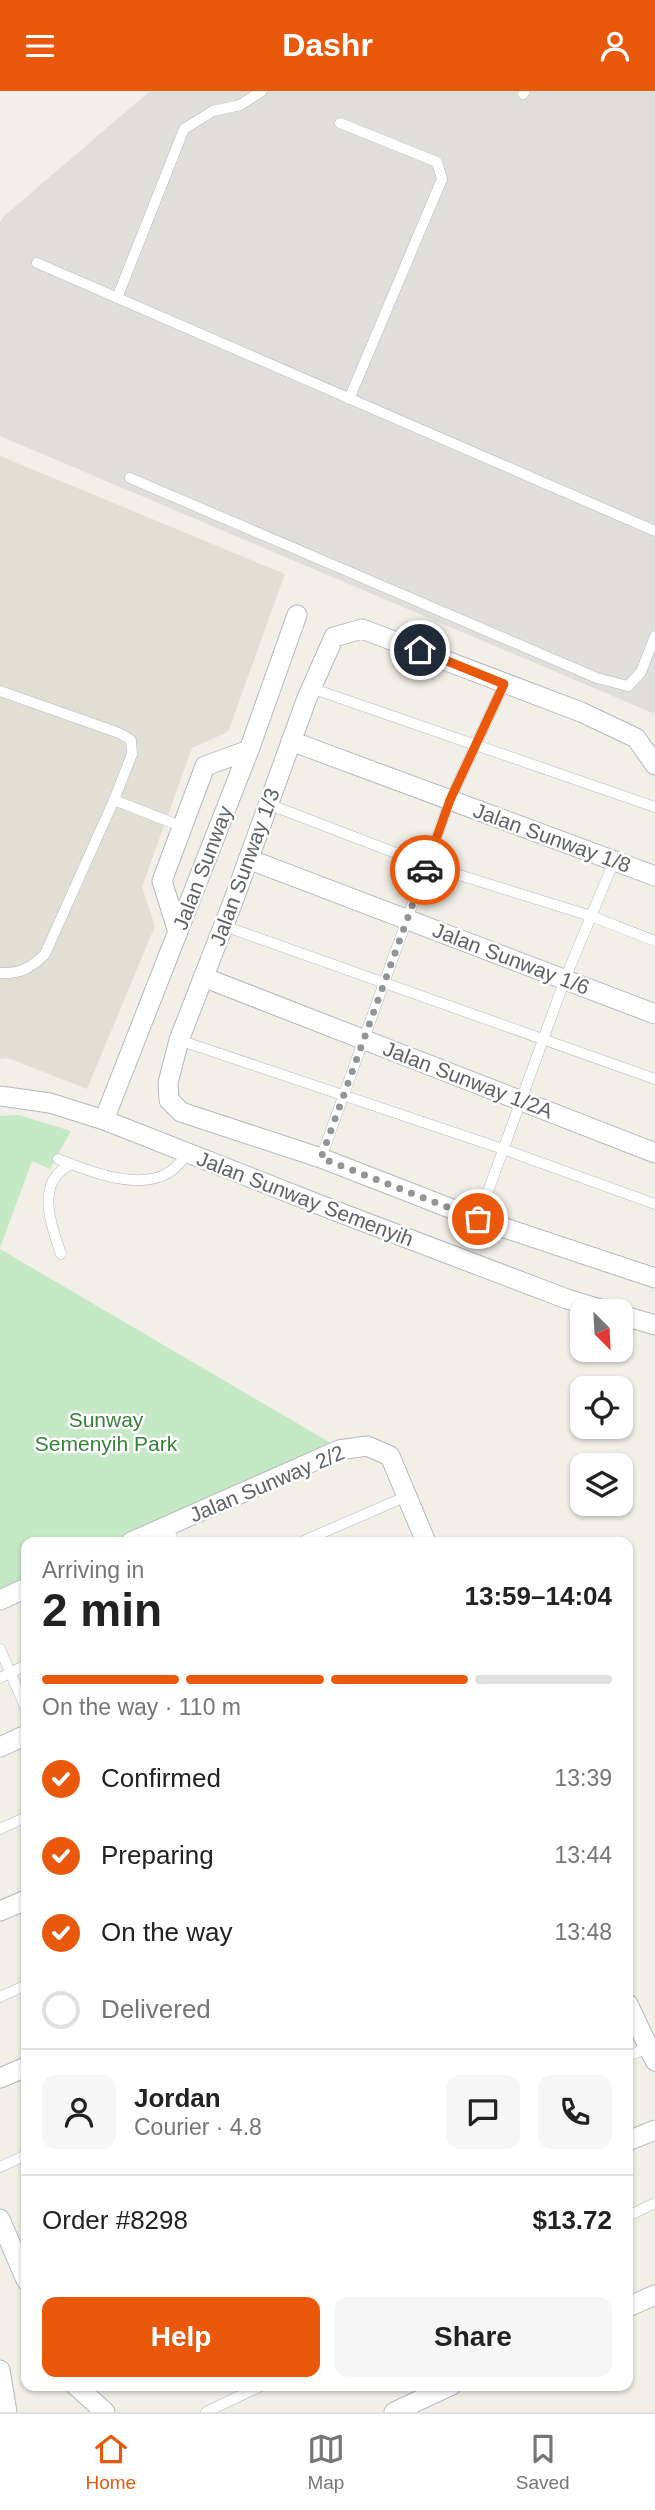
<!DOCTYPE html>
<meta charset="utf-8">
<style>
:root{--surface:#fff;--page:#f6f6f6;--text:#222;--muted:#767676;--line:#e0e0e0;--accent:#ea580c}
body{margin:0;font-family:Arial,sans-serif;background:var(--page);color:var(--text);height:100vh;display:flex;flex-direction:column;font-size:26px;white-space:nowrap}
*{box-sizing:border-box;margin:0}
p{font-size:23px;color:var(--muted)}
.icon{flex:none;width:38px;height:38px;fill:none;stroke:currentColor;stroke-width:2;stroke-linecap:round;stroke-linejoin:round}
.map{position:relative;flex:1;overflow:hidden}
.sheet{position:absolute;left:21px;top:1446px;width:612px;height:854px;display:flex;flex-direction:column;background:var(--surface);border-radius:14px;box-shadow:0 2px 5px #0004}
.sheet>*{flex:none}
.needle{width:46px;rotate:156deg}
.tools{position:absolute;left:570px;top:1208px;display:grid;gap:14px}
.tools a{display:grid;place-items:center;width:63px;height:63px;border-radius:14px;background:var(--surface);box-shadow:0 2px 5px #0004;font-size:35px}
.pin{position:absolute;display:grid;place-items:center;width:60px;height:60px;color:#fff;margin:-30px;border:4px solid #fff;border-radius:50%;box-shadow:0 2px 7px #0007}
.courier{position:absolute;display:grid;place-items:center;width:70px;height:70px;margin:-35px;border:5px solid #ea580c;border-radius:50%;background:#fff;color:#222;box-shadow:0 2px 9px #0007}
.headline em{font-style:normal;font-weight:800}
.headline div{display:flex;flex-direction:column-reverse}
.headline{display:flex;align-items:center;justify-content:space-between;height:119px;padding:0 21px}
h1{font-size:46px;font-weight:800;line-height:52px}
.bar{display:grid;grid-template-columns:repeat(4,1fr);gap:10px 7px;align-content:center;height:84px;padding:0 21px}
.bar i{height:9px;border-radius:5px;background:var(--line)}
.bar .active{background:var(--accent)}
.bar p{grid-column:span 4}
.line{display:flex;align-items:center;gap:18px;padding:0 21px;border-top:2px solid var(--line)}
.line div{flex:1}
.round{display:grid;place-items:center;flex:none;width:74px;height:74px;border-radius:14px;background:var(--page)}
ol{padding:0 21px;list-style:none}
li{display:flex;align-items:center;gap:21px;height:77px}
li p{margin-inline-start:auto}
li .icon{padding:7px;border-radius:50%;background:var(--accent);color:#fff;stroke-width:4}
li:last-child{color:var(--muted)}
li i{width:38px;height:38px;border:4px solid var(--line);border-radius:50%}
.primary-button{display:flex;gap:14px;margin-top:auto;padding:14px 21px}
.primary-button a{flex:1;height:80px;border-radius:14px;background:var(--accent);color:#fff;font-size:28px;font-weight:800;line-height:80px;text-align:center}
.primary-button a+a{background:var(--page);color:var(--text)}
header{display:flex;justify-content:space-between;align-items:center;height:91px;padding:0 21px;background:var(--accent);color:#fff;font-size:32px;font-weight:800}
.dock{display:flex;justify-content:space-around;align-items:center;height:98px;border-top:2px solid var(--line);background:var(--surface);font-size:19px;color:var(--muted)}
.dock a{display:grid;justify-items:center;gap:4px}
.dock .active{color:var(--accent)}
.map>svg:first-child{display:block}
.industrial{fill:#e0deda}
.education{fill:#e1ded6}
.green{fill:#c5e8c5}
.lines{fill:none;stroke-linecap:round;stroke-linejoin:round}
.lane-casing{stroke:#b5b8bc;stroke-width:11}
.street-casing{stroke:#b5b8bc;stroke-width:21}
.lane{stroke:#fff;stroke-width:10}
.street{stroke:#fff;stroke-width:19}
.done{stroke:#929495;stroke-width:7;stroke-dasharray:0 12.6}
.route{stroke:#ea580c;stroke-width:9}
.labels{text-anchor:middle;stroke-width:5;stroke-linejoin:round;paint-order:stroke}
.street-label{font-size:21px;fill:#5f6368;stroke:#fff}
.park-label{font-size:21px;fill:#348238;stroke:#fff}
</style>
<header><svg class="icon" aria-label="menu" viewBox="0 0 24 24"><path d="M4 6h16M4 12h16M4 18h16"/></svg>Dashr<svg class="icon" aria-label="person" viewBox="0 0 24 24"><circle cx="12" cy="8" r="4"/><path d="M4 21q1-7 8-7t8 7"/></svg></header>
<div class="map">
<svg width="655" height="2321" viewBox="0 0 655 2321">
<rect width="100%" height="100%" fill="#f1efe8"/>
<path class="industrial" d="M150 0H655V623L0 345V132L3 126Z"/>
<path class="education" d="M0 365 285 483 228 641 192 657 142 796 155 835 87 998 8 967 0 968Z"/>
<path class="green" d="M19 1024 71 1040 50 1078 32 1070 0 1157V1025Z
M0 1158 334 1354 117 1451H26V1492L0 1503Z"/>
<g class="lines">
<g class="lane-casing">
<path id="lane" d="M523 3 525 0
M340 32 437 71 442 88 349 308
M37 172 655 440
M117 207 184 38 213 20 240 14 262 0
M130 387 597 587 628 595 641 581 655 545
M311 597 655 716
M0 600 119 642 131 649 132 663 114 709 45 863C31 877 20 883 0 882
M114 709 183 736
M268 713 427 774 591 825 655 850
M224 835 655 988
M179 949 503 1058 655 1113
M321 1067 450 709 504 593
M58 1068C89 1080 137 1100 168 1082 176 1078 182 1069 188 1063
M478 1128 565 888 614 770
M61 1163C51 1133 34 1090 72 1073
M167 1435 174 1451
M301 1451 407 1405
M0 1558 26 1618
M0 1587 26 1574
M0 1738 26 1726
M0 1906 26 1894
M628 1965 648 1957
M0 2076 26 2064
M628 2125 655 2112
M206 2321 263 2294"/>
</g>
<g class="street-casing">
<path id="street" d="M291 650 655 785
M655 674 636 647 581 621 362 538 334 546 307 607 234 808 179 949 168 992 169 1009 181 1021 321 1067 478 1128 655 1187
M248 768 655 923
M178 841 162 790 205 675 249 659
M203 886 655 1062
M0 1005 50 1012 104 1029 333 1119 567 1208 607 1220
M104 1029 249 659 297 524
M621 1224 655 1234
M131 1451 339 1359 367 1355 390 1365 426 1451
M0 1509 26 1497
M0 1656 26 1644
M0 1820 26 1809
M628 1913 655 1970
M0 1987 26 1976
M628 2050 655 2039
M0 2128 26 2189
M628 2216 655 2204
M0 2279 7 2321
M75 2294 105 2321
M394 2321 452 2294"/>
</g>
<use href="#lane" class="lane"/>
<use href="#street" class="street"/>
</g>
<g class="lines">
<path class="done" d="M425 779 321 1067 478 1128"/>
<path class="route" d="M420 559 504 593 450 709 425 779"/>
</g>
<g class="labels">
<g class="street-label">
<text transform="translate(552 747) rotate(20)" y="7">Jalan Sunway 1/8</text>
<text transform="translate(245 776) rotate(-70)" y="7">Jalan Sunway 1/3</text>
<text transform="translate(203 777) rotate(-69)" y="7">Jalan Sunway</text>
<text transform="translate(511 868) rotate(21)" y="7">Jalan Sunway 1/6</text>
<text transform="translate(468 989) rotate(21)" y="7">Jalan Sunway 1/2A</text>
<text transform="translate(305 1108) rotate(21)" y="7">Jalan Sunway Semenyih</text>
<text transform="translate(267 1393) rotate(-23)" y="7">Jalan Sunway 2/2</text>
</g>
<g class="park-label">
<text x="106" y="1336">Sunway<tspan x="106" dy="24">Semenyih Park</tspan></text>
</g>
</g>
</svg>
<div class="tools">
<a><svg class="needle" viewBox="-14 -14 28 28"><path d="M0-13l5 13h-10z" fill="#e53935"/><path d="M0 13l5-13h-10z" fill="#767676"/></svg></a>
<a><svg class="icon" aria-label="locate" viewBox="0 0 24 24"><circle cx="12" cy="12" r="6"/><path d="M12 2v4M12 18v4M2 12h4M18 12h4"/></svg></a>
<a><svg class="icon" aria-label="layers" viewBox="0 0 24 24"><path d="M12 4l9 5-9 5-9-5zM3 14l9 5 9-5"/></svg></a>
</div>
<div class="pin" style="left:478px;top:1128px;background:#ea580c"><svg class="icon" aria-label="bag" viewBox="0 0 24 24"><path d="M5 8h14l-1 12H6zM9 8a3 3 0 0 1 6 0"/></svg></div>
<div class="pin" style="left:420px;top:559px;background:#1f2937"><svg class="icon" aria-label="home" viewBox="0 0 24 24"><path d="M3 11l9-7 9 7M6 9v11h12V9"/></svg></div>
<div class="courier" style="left:425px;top:779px"><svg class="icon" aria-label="car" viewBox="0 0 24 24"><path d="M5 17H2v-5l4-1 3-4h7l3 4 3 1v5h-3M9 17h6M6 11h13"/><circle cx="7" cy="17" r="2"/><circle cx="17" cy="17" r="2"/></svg></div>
<section class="sheet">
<div class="headline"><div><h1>2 min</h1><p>Arriving in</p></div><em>13:59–14:04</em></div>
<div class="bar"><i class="active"></i><i class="active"></i><i class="active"></i><i></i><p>On the way · 110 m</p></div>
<ol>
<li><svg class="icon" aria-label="check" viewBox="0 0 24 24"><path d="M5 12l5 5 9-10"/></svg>Confirmed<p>13:39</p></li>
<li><svg class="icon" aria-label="check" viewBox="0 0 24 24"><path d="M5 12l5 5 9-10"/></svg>Preparing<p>13:44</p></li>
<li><svg class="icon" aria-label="check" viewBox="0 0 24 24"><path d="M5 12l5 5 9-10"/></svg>On the way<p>13:48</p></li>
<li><i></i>Delivered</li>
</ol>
<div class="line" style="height:126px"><a class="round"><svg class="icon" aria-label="person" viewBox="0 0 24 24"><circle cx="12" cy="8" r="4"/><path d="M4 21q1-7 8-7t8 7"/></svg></a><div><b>Jordan</b><p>Courier · 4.8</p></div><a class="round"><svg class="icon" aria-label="chat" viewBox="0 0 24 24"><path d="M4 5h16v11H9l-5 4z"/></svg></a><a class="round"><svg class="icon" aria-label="phone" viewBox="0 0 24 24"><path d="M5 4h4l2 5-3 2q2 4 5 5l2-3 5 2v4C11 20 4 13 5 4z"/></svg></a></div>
<div class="line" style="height:91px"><div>Order #8298</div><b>$13.72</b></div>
<div class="primary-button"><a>Help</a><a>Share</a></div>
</section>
</div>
<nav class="dock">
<a class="active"><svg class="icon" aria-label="home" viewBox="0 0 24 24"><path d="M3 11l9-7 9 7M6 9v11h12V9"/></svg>Home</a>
<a><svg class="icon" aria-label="map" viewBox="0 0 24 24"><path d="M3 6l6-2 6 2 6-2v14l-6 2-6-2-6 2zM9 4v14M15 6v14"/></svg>Map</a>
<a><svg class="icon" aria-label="saved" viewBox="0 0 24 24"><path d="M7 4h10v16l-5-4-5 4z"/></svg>Saved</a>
</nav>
